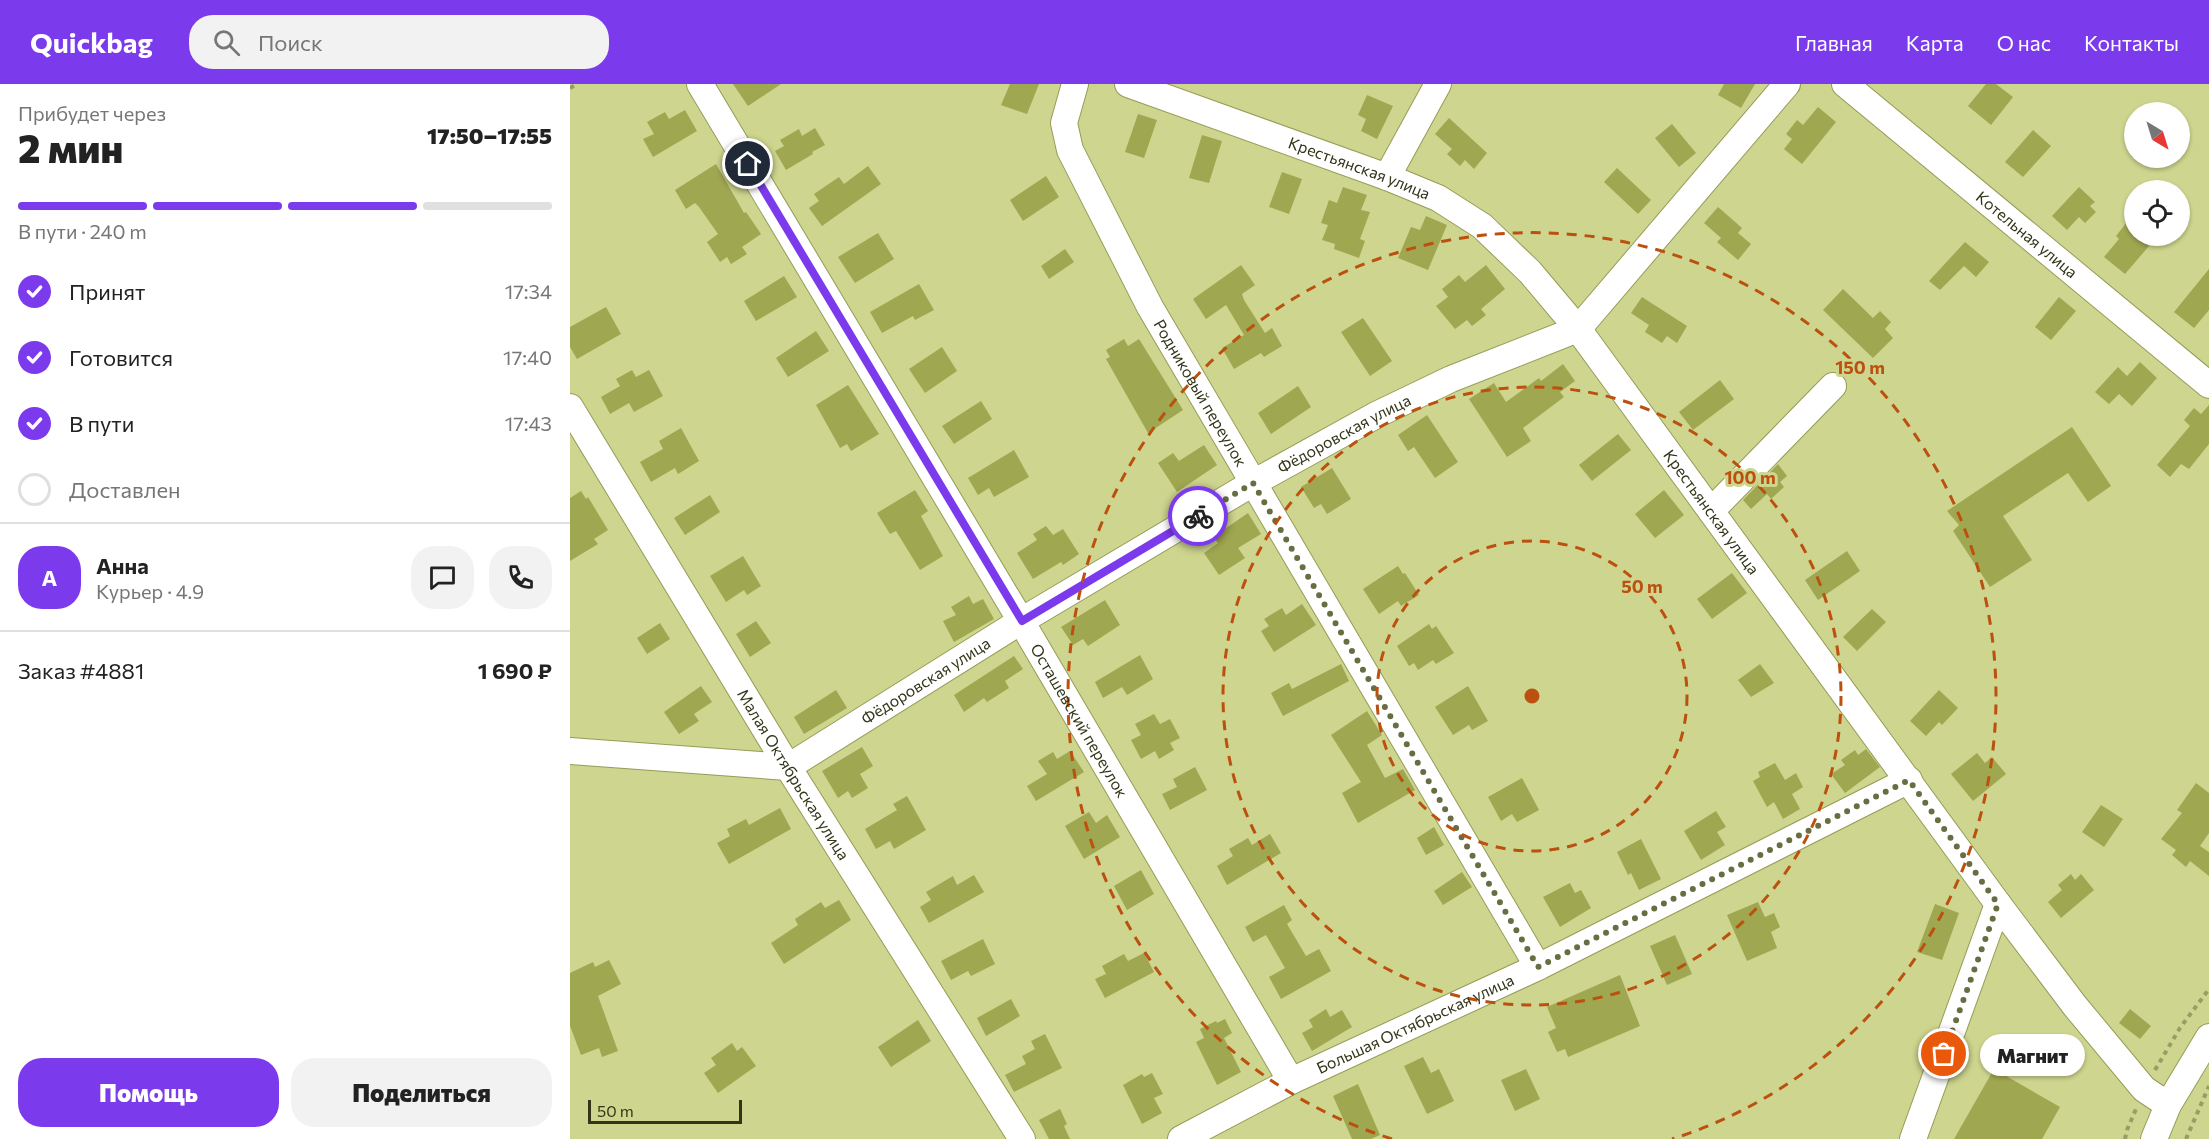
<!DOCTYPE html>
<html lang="ru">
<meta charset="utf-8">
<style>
:root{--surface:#fff;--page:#f2f2f2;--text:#222;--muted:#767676;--line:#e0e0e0;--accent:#7c3aed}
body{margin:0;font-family:Commissioner,sans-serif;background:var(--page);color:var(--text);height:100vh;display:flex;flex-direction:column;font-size:22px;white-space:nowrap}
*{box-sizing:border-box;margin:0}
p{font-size:20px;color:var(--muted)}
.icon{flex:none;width:33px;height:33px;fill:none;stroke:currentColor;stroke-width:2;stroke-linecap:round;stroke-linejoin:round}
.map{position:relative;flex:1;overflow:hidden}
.panel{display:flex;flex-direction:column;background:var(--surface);width:570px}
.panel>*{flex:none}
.needle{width:39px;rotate:142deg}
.fabs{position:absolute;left:1554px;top:18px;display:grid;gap:12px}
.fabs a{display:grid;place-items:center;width:66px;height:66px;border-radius:50%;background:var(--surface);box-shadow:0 2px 4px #0004;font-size:30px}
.scale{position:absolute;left:18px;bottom:15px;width:154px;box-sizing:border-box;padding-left:6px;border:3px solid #333519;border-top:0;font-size:16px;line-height:21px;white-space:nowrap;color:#333519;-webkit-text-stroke:4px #ced58e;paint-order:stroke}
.pin{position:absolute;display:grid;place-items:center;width:51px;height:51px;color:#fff;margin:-26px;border:3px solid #fff;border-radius:50%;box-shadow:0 2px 6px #0007}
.courier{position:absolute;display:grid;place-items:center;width:60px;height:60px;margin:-30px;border:4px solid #7c3aed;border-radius:50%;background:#fff;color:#222;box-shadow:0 2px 8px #0007}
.bubble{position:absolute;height:42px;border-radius:21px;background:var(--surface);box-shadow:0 2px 4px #0004;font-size:20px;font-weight:800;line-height:42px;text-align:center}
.headline em{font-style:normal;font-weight:800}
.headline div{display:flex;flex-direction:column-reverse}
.headline{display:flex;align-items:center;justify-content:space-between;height:102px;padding:0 18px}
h1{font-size:39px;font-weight:800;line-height:45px}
.bar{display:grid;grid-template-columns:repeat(4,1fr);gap:9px 6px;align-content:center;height:72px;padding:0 18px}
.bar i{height:8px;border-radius:4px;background:var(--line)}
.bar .on{background:var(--accent)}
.bar p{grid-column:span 4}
.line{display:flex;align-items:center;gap:15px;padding:0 18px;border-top:2px solid var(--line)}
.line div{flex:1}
.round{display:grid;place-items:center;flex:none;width:63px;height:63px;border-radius:24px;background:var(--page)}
ol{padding:0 18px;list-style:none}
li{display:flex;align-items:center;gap:18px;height:66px}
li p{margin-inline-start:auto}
li .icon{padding:6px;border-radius:50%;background:var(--accent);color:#fff;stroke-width:4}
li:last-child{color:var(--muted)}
li i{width:33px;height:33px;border:3px solid var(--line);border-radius:50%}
.action{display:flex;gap:12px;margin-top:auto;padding:12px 18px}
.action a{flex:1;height:69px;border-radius:24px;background:var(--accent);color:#fff;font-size:24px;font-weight:800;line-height:69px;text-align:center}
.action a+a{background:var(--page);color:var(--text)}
header{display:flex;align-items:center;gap:36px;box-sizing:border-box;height:84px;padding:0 30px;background:var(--accent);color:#fff}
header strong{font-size:28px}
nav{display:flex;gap:33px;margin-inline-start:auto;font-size:21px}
.search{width:420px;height:54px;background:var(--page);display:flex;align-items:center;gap:15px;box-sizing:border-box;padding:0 21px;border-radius:24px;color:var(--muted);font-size:22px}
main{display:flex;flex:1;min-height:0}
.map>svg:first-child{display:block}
.building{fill:#a0a751}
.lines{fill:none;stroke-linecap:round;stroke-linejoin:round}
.minor-casing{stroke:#969c57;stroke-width:28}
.path{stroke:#989d65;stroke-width:4;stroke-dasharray:4.5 4.5;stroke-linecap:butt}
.minor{stroke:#fff;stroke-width:26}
.done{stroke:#696d42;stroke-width:6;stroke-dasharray:0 10.8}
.route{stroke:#7c3aed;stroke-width:8}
.ring{fill:none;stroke:#bb500f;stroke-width:3;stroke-dasharray:10 8}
.labels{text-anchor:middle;stroke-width:6;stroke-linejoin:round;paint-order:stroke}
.street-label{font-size:16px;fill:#333519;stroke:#ced58e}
.centre{fill:#bb500f;stroke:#ced58e;stroke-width:3}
.ring-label{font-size:18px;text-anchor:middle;font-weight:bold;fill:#bb500f;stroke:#ced58e;stroke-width:6;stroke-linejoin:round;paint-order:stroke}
</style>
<header>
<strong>Quickbag</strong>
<div class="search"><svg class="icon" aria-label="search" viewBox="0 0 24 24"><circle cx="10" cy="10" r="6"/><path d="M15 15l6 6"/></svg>Поиск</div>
<nav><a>Главная</a><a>Карта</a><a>О нас</a><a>Контакты</a></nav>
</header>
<main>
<section class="panel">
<div class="headline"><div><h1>2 мин</h1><p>Прибудет через</p></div><em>17:50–17:55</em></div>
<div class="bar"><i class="on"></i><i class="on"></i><i class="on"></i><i></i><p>В пути · 240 m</p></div>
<ol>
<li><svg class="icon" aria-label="check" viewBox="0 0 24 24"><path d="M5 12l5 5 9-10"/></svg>Принят<p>17:34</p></li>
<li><svg class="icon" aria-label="check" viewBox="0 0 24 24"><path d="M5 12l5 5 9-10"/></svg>Готовится<p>17:40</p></li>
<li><svg class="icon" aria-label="check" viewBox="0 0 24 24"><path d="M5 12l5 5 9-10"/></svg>В пути<p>17:43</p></li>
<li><i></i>Доставлен</li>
</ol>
<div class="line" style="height:108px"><b class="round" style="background:var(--accent);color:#fff">А</b><div><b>Анна</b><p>Курьер · 4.9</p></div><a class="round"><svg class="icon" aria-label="chat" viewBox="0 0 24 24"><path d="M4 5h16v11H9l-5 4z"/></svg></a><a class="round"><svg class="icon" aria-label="phone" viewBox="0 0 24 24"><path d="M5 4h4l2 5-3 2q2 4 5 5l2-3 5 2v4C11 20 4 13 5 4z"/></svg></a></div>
<div class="line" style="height:78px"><div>Заказ #4881</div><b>1 690 ₽</b></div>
<div class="action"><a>Помощь</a><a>Поделиться</a></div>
</section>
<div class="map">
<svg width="1639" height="1055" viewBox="0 0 1639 1055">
<rect width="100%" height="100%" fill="#ced58e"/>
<path class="building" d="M163 0H211L178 22Z
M440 0H469L457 30 431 21Z
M1154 0H1185L1171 24 1148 11Z
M1416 0H1426L1443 13 1421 41 1398 22Z
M797 11 823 22 807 55 791 47 796 35 788 31Z
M1248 23 1266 38 1232 80 1214 65 1222 55 1216 50 1227 36 1233 41Z
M115 26 127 47 83 73 73 55 84 50 77 38 95 28 99 35Z
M568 30 587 36 574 74 555 68Z
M879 34 917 69 904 85 895 76 890 82 877 70 882 65 865 50Z
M1102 40 1126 69 1109 83 1085 54Z
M245 44 255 61 242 68 243 70 216 86 205 67 214 62 210 56 229 45 232 52Z
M1463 46 1481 62 1453 93 1435 78Z
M632 51 652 57 639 99 619 94Z
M146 80 174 129 176 128 191 150 172 163 177 170 161 180 157 173 150 178 137 158 148 150 129 123 125 119 116 125 105 106Z
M298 82 311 100 252 142 239 124 249 117 244 110 269 93 274 100Z
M1047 84 1081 116 1068 130 1034 98Z
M712 88 732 95 719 130 699 123Z
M476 92 489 113 453 137 440 116Z
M773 103 797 111 791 126 800 128 790 155 795 157 789 174 764 165 765 160 752 156 758 141 751 139 759 116 767 119Z
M1509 103 1525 118 1520 122 1526 128 1515 139 1509 133 1497 146 1482 132Z
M1148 123 1172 144 1168 149 1181 160 1168 176 1147 158 1151 154 1134 139Z
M1564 129V152H1580L1574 158 1579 162 1555 190 1534 173 1549 155 1546 152Z
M856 132 877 141 858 186 828 174 841 143 850 146Z
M308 149 324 175 285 199 268 173Z
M1395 158 1419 178 1406 193 1394 182 1370 206 1359 197Z
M495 165 504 178 479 195 471 182Z
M671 181 685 201 672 210 674 216 695 249 702 244 712 262 694 273 691 269 664 285 652 264 674 251 656 221 636 235 623 215Z
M916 181 935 205 911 225 916 231 902 242 897 236 885 245 866 222 878 213 872 205 889 191 895 198Z
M1639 185V226L1624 244 1604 228Z
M214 192 227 213 186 237 174 217Z
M349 200 364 226 345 236 343 232 312 249 300 228Z
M1273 205 1303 234 1310 227 1321 238 1315 245 1323 254 1303 274 1253 226Z
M1072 213 1117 242 1107 259 1097 252 1092 259 1075 248 1079 241 1061 229Z
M1489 213 1506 227 1481 256 1465 243Z
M36 223 51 250 7 275 0 263V243Z
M793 234 822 277 800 292 771 248Z
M246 247 259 267 218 293 206 274Z
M554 255 558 262 569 255 613 326 578 349 536 275 540 273 536 266Z
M372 263 387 287 355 309 339 285Z
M1570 278 1587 294 1562 322 1549 310 1539 320 1525 308 1548 283 1557 292Z
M993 280 1005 297 990 308 994 313 953 344 961 357 937 373 899 315 924 299 936 318 969 294 971 297Z
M62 286 66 293 79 286 93 312 64 328 59 319 40 330 31 313 50 302 46 295Z
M1150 296 1164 315 1123 346 1109 328Z
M278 301 309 350 281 367 277 360 270 364 246 321Z
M728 302 741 323 701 350 688 329Z
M411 317 422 335 384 360 372 342Z
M1639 321V360L1619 385 1611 380 1600 393 1587 381 1620 342 1614 336 1624 324 1631 330Z
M857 331 888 378 865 394 844 363 838 367 828 351Z
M1502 343 1541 402 1518 418 1498 389 1433 432 1462 476 1420 503 1383 447 1389 441 1377 427Z
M111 344 129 377 108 390 105 384 81 398 70 378 93 365 89 357Z
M1048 350 1061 366 1022 397 1009 381Z
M634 361 647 381 607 408 588 379 603 369 609 377Z
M444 366 459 393 424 413 419 404 408 411 398 394Z
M1208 380 1217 392 1210 398 1214 403 1201 415 1197 410 1181 425 1173 416Z
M762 384 781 415 757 430 751 420 744 424 731 403Z
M345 406 358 427 351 432 373 472 350 486 326 447 320 450 307 429Z
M1094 406 1114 431 1085 454 1065 430Z
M11 407 16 415 18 413 38 446 24 455 28 460 0 477V414Z
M140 411 150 428 115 451 104 434Z
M678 429 691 450 668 464 675 474 649 491 634 469 648 459 643 453Z
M476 442 483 451 493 445 509 470 493 481 491 478 463 495 447 469 467 456 463 450Z
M1277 467 1290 487 1248 516 1235 496Z
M173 472 191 502 177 511 174 506 156 518 140 492Z
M828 482 833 490 835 489 849 511 831 522 828 517 809 530 793 505Z
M1162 489 1177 509 1142 535 1127 515Z
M399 512 403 520 413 515 424 535 384 558 373 537 386 531 381 523Z
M535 516 550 541 518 562 513 555 503 561 491 543Z
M732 520 746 541 704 568 691 547 699 542 694 535 712 524 716 531Z
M1302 525 1316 538 1287 567 1273 553Z
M186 537 201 559 180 573 166 550Z
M90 539 100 555 77 570 67 554Z
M859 540 862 545 866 542 884 569 866 580 863 576 848 586 844 579 839 582 827 562Z
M570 571 583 595 557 611 552 603 533 614 525 598Z
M444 572 453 585 435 597 439 604 417 618 414 614 394 628 384 611Z
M771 580 779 597 713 632 701 609 719 599 722 605Z
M1190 580 1204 599 1181 613 1168 596Z
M131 602 142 618 124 630 129 637 109 650 94 628Z
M898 602 918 637 902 646 899 641 883 651 865 623Z
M266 606 277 624 234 650 224 633Z
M1369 606 1388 624 1372 641 1369 638 1356 652 1340 637Z
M797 627 812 651 797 661 815 694 833 685 845 706 788 739 772 709 791 698 761 651Z
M584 630 590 640 600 635 610 654 600 659 604 666 589 675 585 667 571 675 561 656 571 651 565 640Z
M292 663 303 682 290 690 298 704 282 714 278 707 268 714 252 687Z
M1296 665 1310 683 1275 709 1261 690 1275 681 1271 676 1285 666 1288 671Z
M500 667 514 688 466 717 457 702 477 690 468 677 483 668 487 675Z
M1407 669 1415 679 1422 673 1436 690 1403 717 1381 690Z
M1205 679 1215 696 1226 689 1233 703 1222 710 1230 725 1213 735 1204 718 1197 723 1183 697 1190 693 1188 688Z
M625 683 637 706 600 726 592 710 607 703 603 695Z
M952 694 969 726 947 738 942 730 931 737 918 713Z
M1626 699 1639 709V749L1630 762 1639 768V792L1620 777 1616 783 1602 771 1606 766 1591 755 1612 729 1607 726Z
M337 712 356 746 324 765 320 757 306 765 295 745 327 726 323 720Z
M1531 721 1553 735 1534 763 1512 748Z
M210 724 221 745 159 780 147 759 160 752 157 745 176 735 179 741Z
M1146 727 1156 743 1147 748 1155 761 1131 776 1114 747Z
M519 728 526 739 537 731 550 753 514 775 495 742Z
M864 743 874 761 856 771 847 754Z
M700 750 711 769 657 801 647 782 663 772 659 765 678 754 682 761Z
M1071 755 1091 795 1069 806 1061 789 1058 791 1047 768Z
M571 786 584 810 557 826 544 802Z
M892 788 902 803 873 821 864 807Z
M1501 790 1505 796 1511 790 1524 806 1491 834 1478 818 1492 806 1488 801Z
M404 791 414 808 359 839 350 823 361 816 356 808 383 792 387 801Z
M1000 799 1005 809 1011 806 1021 824 990 843 973 813Z
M269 816 281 836 214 880 201 859 228 841 225 835 251 818 255 824Z
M1188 818 1195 833 1204 829 1210 843 1201 848 1207 864 1177 877 1157 831Z
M1365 820 1389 829 1372 876 1347 868Z
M714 821 722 836 717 840 736 872 749 865 761 887 711 915 699 893 715 884 696 851 683 858 675 843Z
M1105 851 1122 890 1097 901 1080 862Z
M413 855 425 880 401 892 398 887 381 896 371 877Z
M574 869 584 888 535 914 525 895 536 890 532 882 554 870 558 877Z
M39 876 51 900 28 912 48 967 32 973 29 964 11 971 0 942V889L23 878 25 883Z
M1050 891 1070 942 998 973 995 965 987 968 978 948 986 944 977 923Z
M441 915 450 932 416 952 407 934Z
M756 925 760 933 772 926 782 943 742 967 732 949 743 943 739 936Z
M1560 925 1581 942 1570 955 1549 939Z
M655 935 662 949 654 954 671 988 647 1001 626 958 634 954 630 945 646 937 647 939Z
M348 936 361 957 321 983 308 963Z
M475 950 492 984 444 1008 435 991 456 980 452 972 465 965 461 957Z
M162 959 167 967 172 963 186 982 148 1009 134 989 146 981 141 974Z
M853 973 861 989 869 985 884 1017 857 1030 834 982Z
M956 985 970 1015 945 1027 931 996Z
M1424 985 1490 1023 1472 1055H1384Z
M582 989 593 1010 584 1014 592 1029 572 1040 553 1001 572 990 574 993Z
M788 1000 810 1051 801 1055H782L763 1012Z
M490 1025 497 1040 494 1042 500 1055H479L469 1036Z"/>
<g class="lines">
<g class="minor-casing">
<g id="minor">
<path id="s1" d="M130 0 451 537 721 997"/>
<path id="s2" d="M505 0 494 39 500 66 580 223 968 883"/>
<path id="s3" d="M558 0 817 93 868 114 912 142 960 188 1008 245 1428 820 1505 922 1574 1005 1598 1021"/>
<path id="s4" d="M1275 0 1639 301"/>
<path d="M817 93 868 0"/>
<path id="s5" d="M0 323 218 683 452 1055"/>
<path d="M1141 427 1263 302"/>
<path id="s6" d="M0 667 218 683 451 537 683 399 808 330 881 295 1008 245 1217 0"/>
<path id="s7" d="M611 1055 721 997 968 883 1339 696"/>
<path d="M1343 1055 1428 820"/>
<path d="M1584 1055 1598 1021 1639 953"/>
</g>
</g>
<path class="path" d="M0 4 7 0
M1585 986 1610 944 1639 905
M1555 1055 1557 1046 1566 1025
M1616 1055 1639 1002"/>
<use href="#minor" class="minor"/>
</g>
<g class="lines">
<path class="done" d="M628 432 683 399 968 883 1339 696 1428 820 1374 970"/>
<path class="route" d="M178 80 452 537 628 432"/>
</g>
<g class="ring">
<circle cx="962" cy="612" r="155"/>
<circle cx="962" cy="612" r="309"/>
<path d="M822 1055A464 464 0 1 1 1102 1055"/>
</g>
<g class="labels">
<g class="street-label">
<text dy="6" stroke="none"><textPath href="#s3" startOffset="246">Крестьянская улица</textPath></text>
<text dy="6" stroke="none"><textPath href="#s4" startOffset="236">Котельная улица</textPath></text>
<text dy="6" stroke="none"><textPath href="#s2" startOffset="344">Родниковый переулок</textPath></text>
<text dy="6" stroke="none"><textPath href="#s6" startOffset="867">Фёдоровская улица</textPath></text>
<text dy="6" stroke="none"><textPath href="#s3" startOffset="750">Крестьянская улица</textPath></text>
<text dy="6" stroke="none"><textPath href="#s6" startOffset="381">Фёдоровская улица</textPath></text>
<text dy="6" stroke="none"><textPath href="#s1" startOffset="741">Осташевский переулок</textPath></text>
<text dy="6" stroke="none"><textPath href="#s5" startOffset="430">Малая Октябрьская улица</textPath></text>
<text dy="6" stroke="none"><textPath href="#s7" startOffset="261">Большая Октябрьская улица</textPath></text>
</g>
</g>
<circle cx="962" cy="612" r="9" class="centre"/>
<g class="ring-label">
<text x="1290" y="290">150 m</text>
<text x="1180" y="400">100 m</text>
<text x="1072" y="509">50 m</text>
</g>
</svg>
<div class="fabs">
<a><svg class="needle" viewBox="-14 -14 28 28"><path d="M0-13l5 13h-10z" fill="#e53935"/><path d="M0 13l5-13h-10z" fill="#767676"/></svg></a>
<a><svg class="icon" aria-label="locate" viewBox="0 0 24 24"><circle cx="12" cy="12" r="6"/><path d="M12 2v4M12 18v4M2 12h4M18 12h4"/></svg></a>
</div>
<div class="scale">50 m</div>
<div class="pin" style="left:1374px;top:970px;background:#ea580c"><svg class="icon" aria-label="bag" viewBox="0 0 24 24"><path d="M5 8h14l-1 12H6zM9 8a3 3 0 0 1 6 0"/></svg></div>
<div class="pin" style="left:178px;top:80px;background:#1f2937"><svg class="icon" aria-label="home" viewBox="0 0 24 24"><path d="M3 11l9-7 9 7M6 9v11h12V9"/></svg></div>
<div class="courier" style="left:628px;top:432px"><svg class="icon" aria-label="bike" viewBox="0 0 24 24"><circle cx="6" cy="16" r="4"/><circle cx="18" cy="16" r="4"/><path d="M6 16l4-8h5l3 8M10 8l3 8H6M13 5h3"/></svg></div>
<div class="bubble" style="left:1410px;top:950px;width:105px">Магнит</div>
</div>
</main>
